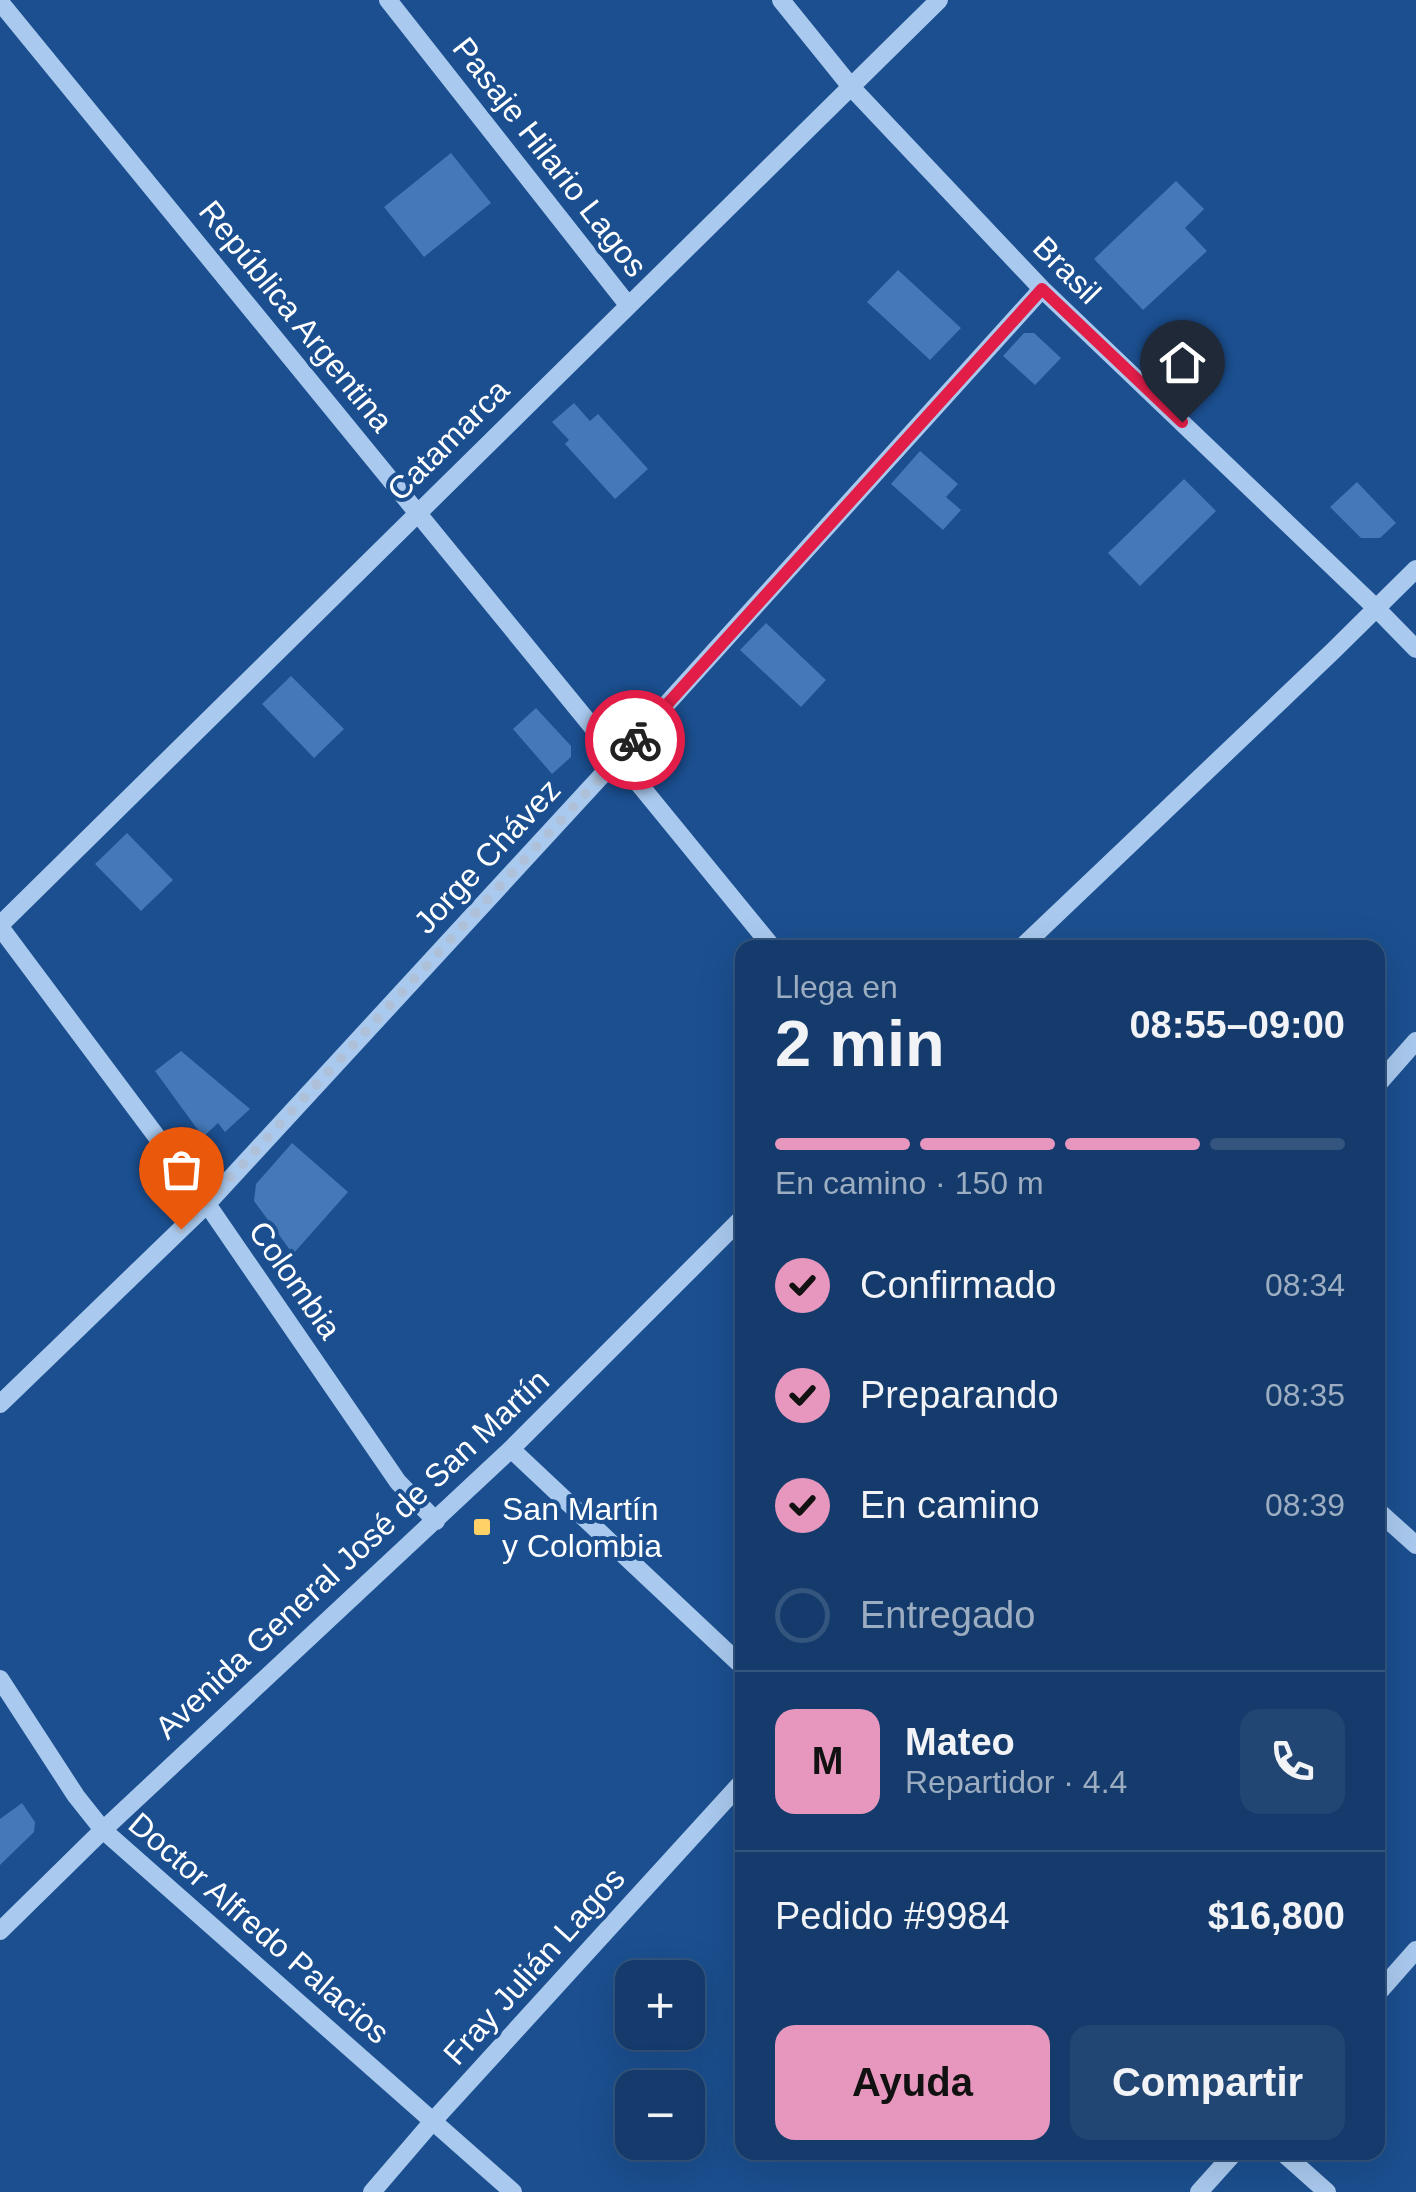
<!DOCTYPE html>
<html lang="es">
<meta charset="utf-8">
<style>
:root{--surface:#143b6b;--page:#214673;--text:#f1f3f6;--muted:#9dadc1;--line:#33557e;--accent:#e797bd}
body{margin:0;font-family:Helvetica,sans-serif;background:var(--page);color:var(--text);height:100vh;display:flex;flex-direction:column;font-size:38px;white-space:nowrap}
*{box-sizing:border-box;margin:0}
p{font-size:32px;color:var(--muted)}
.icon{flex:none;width:55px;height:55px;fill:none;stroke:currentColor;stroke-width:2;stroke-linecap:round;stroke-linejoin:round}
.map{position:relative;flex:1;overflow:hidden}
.side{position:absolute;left:735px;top:940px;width:650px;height:1220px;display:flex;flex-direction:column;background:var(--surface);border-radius:20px;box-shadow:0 10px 40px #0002,0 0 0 2px var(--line)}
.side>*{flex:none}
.buttons{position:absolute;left:615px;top:1960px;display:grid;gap:20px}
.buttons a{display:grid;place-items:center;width:90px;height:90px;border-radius:20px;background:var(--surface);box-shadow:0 10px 40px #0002,0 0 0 2px var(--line);font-size:50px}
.pin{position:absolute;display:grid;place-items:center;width:85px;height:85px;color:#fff;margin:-102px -42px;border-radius:50% 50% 50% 0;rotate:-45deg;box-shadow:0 0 10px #0007}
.pin .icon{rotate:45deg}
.courier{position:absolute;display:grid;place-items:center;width:100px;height:100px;margin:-50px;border:8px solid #e11d48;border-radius:50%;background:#fff;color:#222;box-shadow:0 2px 12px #0007}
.summary em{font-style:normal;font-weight:700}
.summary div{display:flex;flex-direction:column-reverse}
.summary{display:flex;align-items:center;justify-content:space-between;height:170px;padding:0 40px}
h1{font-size:65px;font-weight:700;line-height:75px}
.bar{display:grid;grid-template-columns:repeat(4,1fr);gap:15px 10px;align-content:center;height:120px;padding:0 40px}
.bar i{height:12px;border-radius:8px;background:var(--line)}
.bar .current{background:var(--accent)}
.bar p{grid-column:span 4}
.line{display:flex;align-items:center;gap:25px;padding:0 40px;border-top:2px solid var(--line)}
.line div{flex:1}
.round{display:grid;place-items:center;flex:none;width:105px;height:105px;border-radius:20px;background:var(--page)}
ol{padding:0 40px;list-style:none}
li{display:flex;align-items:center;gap:30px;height:110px}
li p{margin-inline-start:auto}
li .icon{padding:10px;border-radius:50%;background:var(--accent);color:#111;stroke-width:4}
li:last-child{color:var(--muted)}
li i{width:55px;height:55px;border:5px solid var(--line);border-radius:50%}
.action{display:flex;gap:20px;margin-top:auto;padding:20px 40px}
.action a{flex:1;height:115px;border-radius:20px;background:var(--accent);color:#111;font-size:40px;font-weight:700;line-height:115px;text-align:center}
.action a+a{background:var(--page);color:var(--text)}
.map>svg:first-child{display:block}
.building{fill:#4478b7}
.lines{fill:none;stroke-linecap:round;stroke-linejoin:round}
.minor{stroke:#a9c9ee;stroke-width:18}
.done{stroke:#afc1d8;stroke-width:10;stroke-dasharray:0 18}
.route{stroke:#e11d48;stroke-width:12}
.poi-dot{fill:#ffd166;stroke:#1b4f8f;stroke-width:4}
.labels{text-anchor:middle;stroke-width:8;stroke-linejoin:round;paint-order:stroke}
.street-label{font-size:32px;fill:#fff;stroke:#1b4f8f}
.poi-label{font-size:32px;fill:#fff;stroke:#1b4f8f;text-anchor:start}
</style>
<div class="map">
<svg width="1416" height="2192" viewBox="0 0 1416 2192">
<rect width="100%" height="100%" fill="#1b4f8f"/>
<path class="building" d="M451 153 491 203 424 257 384 207Z
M1176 181 1204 209 1185 228 1207 251 1143 310 1094 259Z
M898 270 961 328 930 360 867 302Z
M1024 333H1034L1061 358 1035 385 1003 356Z
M574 403 590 421 598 414 648 469 615 499 565 444 569 440 552 422Z
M920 451 958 484 946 497 961 510 943 530 891 484Z
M1184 479 1216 511 1140 586 1108 553Z
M1357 482 1396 523 1380 538H1361L1330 507Z
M766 623 826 680 801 707 740 650Z
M291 676 344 729 314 758 262 704Z
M536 708 571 746V757L552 774 513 729Z
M127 833 173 880 141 911 95 864Z
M181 1051 250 1109 225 1132 218 1123 203 1137 155 1071Z
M292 1143 348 1192 293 1254 254 1201 256 1184Z
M22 1803 35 1822 34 1832 0 1865V1819Z"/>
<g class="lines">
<path class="minor" d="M388 0 628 305
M781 0 852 88 1042 289 1377 609 1416 649
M0 2 773 948
M0 925 939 0
M0 927 207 1204 398 1482 436 1521
M1021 948 1333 651 1416 569
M1378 1084 1416 1041
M0 1404 207 1204 617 759 1042 289
M511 1449 742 1666
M1378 1511 1416 1545
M0 1679 76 1796 103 1830 513 2192
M0 1931 103 1830 511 1449 742 1218
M1378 1993 1416 1950
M1282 2152 1327 2192
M372 2192 433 2121 742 1782
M1199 2192 1235 2152"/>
</g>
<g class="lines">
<path class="done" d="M181 1229 232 1176 635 740"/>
<path class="route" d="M635 740 1042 289 1182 422"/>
</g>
<rect class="poi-dot" x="472" y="1517" width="20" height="20" rx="5"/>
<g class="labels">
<g class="street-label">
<text transform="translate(550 157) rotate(52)" y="11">Pasaje Hilario Lagos</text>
<text transform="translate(1067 270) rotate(45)" y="11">Brasil</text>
<text transform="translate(296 316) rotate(51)" y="11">República Argentina</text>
<text transform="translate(448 440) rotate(-45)" y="11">Catamarca</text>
<text transform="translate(487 856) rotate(-47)" y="11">Jorge Chávez</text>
<text transform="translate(295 1280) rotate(55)" y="11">Colombia</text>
<text transform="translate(352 1554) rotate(-43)" y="11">Avenida General José de San Martín</text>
<text transform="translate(259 1928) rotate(41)" y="11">Doctor Alfredo Palacios</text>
<text transform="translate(534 1966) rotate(-48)" y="11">Fray Julián Lagos</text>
</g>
<g class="poi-label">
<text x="502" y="1520">San Martín<tspan x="502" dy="37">y Colombia</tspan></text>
</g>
</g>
</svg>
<div class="buttons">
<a>+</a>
<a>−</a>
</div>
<div class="pin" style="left:181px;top:1229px;background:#ea580c"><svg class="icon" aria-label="bag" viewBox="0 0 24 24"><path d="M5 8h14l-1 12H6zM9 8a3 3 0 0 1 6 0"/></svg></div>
<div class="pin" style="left:1182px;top:422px;background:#1f2937"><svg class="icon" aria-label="home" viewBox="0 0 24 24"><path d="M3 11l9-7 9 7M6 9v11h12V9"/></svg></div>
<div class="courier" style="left:635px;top:740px"><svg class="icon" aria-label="bike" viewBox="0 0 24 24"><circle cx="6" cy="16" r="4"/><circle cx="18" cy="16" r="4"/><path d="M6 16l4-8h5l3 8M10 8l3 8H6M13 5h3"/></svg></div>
<section class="side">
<div class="summary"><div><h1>2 min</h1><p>Llega en</p></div><em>08:55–09:00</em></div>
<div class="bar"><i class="current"></i><i class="current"></i><i class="current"></i><i></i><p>En camino · 150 m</p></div>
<ol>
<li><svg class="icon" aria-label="check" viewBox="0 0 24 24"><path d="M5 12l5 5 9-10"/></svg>Confirmado<p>08:34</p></li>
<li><svg class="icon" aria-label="check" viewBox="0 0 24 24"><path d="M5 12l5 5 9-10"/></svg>Preparando<p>08:35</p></li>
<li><svg class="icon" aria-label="check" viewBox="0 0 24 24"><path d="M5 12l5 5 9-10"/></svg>En camino<p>08:39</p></li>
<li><i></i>Entregado</li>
</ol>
<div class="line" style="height:180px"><b class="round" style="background:var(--accent);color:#111">M</b><div><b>Mateo</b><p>Repartidor · 4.4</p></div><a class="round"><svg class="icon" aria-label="phone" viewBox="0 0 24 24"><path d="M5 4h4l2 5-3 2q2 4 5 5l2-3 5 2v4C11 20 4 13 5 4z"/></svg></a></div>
<div class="line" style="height:130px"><div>Pedido #9984</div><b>$16,800</b></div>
<div class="action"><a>Ayuda</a><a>Compartir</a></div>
</section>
</div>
